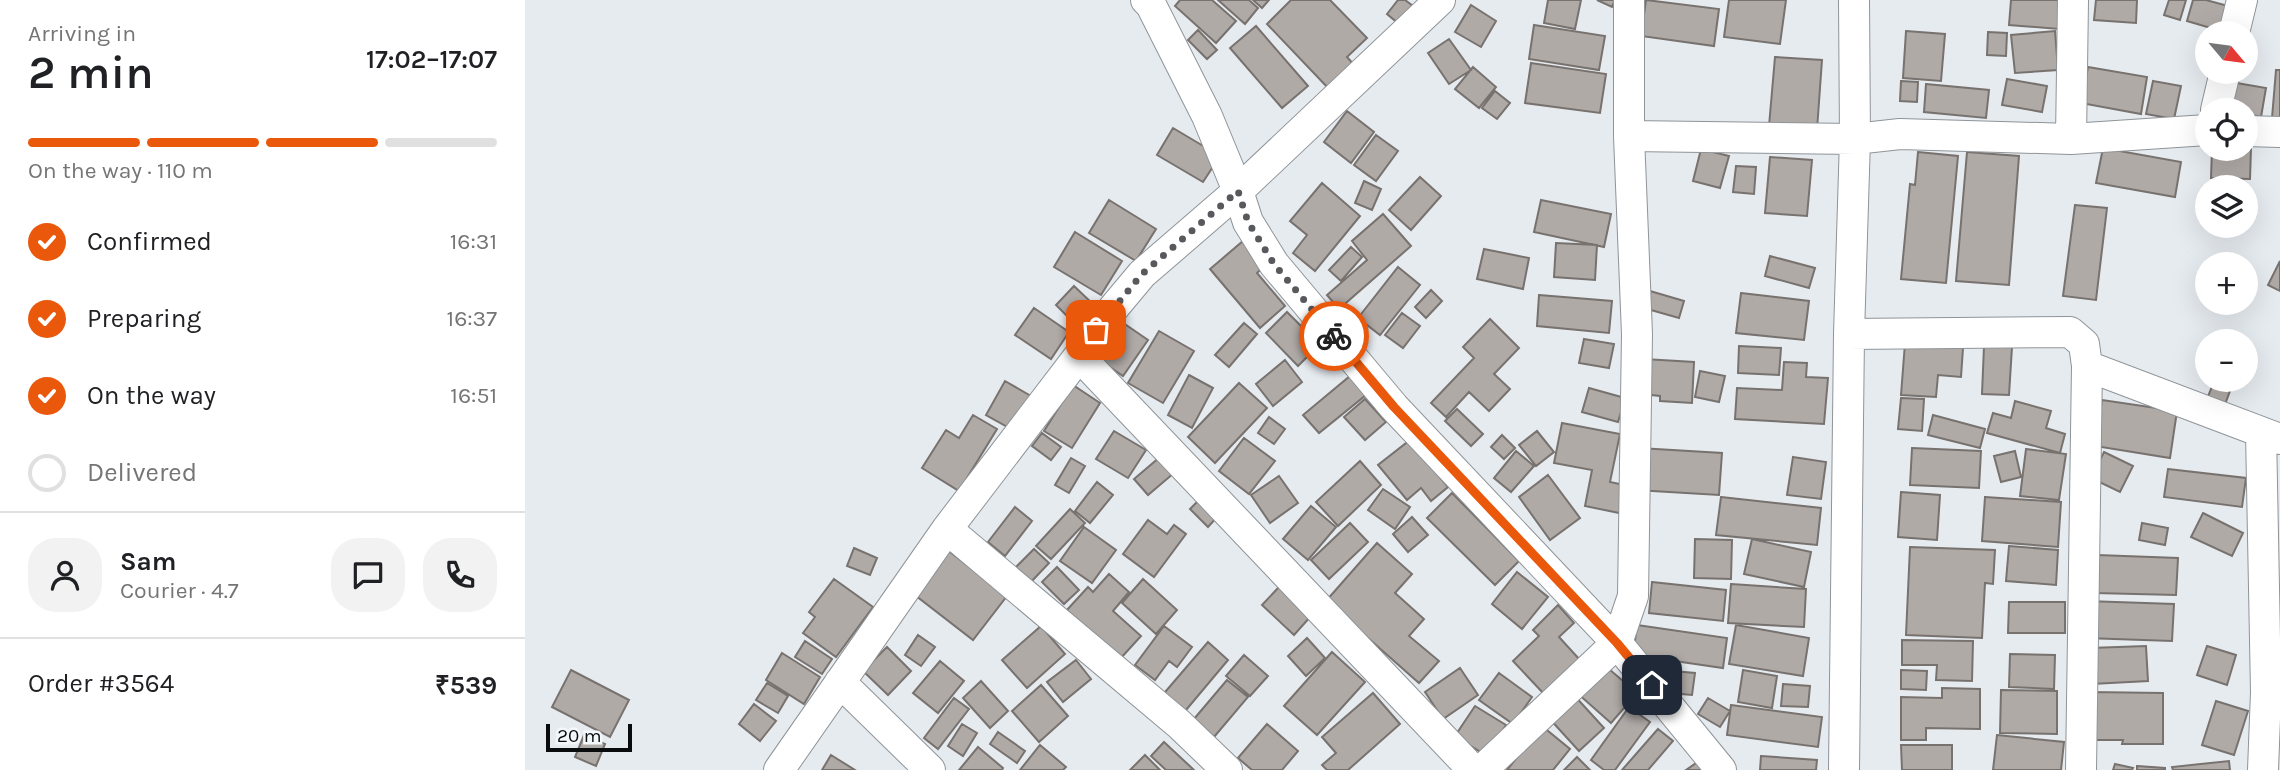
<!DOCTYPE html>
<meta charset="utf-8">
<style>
:root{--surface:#fff;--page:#f2f2f2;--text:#202124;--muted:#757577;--line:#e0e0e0;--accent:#ea580c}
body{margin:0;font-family:Karla,sans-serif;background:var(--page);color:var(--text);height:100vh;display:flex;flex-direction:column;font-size:26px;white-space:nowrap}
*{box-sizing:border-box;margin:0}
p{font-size:23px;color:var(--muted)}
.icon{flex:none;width:38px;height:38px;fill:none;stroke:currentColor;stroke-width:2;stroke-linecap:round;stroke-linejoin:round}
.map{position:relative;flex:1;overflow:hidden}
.drawer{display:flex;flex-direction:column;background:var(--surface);width:525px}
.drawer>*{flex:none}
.needle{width:46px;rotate:119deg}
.fabs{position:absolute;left:1670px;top:21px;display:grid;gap:14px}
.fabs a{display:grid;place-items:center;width:63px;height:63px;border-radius:50%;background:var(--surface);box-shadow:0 7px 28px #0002;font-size:35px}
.scale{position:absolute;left:21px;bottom:18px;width:86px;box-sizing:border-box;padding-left:7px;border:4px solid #0a0b0d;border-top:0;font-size:19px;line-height:24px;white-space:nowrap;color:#0a0b0d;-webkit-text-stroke:5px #f3f8fd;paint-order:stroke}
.pin{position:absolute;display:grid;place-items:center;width:60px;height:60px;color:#fff;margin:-30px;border-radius:14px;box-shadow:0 4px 10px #0006}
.courier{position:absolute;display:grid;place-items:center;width:70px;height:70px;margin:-35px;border:5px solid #ea580c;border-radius:50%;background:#fff;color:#222;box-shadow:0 2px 9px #0007}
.overview em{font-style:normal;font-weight:600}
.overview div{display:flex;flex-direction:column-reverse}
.overview{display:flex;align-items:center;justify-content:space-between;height:119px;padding:0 28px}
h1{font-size:46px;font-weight:600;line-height:52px}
.bar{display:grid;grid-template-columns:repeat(4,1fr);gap:10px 7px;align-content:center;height:84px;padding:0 28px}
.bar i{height:9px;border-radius:5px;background:var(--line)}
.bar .on{background:var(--accent)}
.bar p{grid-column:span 4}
.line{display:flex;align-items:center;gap:18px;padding:0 28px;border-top:2px solid var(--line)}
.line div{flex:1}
.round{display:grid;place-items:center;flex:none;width:74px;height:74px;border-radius:28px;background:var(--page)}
ol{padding:0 28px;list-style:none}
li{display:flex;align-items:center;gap:21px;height:77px}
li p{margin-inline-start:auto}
li .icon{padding:7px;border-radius:50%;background:var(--accent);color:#fff;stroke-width:4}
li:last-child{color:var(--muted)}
li i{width:38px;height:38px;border:4px solid var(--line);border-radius:50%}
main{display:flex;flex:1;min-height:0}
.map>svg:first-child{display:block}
.building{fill:#b0aaa7;stroke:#78726f;stroke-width:2}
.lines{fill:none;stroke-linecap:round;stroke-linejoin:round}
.minor-casing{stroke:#8f9498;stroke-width:32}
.minor{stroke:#fff;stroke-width:30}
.done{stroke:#57595c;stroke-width:7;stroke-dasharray:0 12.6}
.route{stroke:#ea580c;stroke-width:9}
</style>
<main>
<section class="drawer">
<div class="overview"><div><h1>2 min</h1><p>Arriving in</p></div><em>17:02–17:07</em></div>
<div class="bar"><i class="on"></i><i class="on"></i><i class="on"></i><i></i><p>On the way · 110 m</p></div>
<ol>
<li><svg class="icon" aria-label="check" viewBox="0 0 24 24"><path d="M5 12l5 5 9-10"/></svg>Confirmed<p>16:31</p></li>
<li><svg class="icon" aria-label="check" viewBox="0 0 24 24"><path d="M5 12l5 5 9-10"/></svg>Preparing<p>16:37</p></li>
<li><svg class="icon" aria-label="check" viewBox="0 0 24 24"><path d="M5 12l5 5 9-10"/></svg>On the way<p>16:51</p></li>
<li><i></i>Delivered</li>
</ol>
<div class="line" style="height:126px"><a class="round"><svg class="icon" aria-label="person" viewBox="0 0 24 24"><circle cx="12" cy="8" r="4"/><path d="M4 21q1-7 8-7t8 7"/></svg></a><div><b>Sam</b><p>Courier · 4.7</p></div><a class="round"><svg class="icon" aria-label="chat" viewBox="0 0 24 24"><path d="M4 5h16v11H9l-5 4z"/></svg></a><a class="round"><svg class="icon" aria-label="phone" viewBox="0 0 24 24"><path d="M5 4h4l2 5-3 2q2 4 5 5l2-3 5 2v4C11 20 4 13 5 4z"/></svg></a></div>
<div class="line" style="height:91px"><div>Order #3564</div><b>₹539</b></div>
</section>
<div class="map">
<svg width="1755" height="770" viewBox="0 0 1755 770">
<rect width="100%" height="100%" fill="#e6ebf0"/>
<path class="building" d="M655 0H687L711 21 691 43 650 6Z
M693 0H724L733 8 720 24Z
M728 0H744L737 8Z
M766 0H805L842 38 822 57 830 66 805 90 742 24Z
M873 0H880L888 6 874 24 862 14Z
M1023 0H1056L1050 29 1019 23Z
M1072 0H1090L1087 7Z
M1121 0 1194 9 1189 46 1116 36Z
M1204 0H1261L1255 44 1199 37Z
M1486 0H1536L1534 29 1484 25Z
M1571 0H1612L1611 23 1569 20Z
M1644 0H1661L1655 20 1639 15Z
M1668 0H1681L1703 6 1696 31 1662 21Z
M946 5 971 21 956 47 930 32Z
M1009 25 1080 36 1074 70 1004 59Z
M731 26 783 86 757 108 705 48Z
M673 30 692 50 682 59 663 40Z
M1381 31 1420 34 1416 81 1378 78Z
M1530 31 1533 70 1490 73 1486 35Z
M1463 32 1482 33 1481 56 1462 55Z
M924 39 946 70 924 84 903 53Z
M1250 57 1297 60 1292 130 1244 126Z
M1006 63 1081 74 1075 113 1000 103Z
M948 67 971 87 954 108 930 89Z
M1563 67 1622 77 1616 114 1556 103Z
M1751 70H1755V118H1747Z
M1482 79 1522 86 1517 112 1477 105Z
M1376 81 1393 82 1392 102 1375 101Z
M1628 81 1656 86 1649 119 1621 114Z
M1706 82 1741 88 1736 117 1720 114V110H1702Z
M1401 84 1464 90 1461 118 1399 112Z
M970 91 985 103 972 119 957 108Z
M822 111 849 132 826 163 799 142Z
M648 128 695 156 678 182 632 155Z
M851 135 873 151 851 181 829 165Z
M1578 148 1656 162 1650 197 1571 183Z
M1726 148 1725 179 1686 178 1687 149Z
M1176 149 1204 156 1195 188 1168 181Z
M1393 152 1433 156 1421 283 1376 279 1385 184 1390 185Z
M1442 152 1494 156 1484 285 1431 281Z
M1245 157 1287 160 1282 216 1240 213Z
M1211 166 1231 167 1229 194 1208 192Z
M895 177 916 196 886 230 864 210Z
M839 181 856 189 847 210 830 203Z
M797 183 835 216 790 271 768 253 782 235 765 221Z
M584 200 631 229 611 261 564 233Z
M1016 200 1086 214 1079 247 1009 232Z
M1550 205 1582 208 1571 300 1538 296Z
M858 214 886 246 814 309 802 295 842 260 827 241Z
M550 232 597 261 576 295 529 267Z
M718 241 739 266 732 273 760 306 735 328 685 269Z
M1031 243 1072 245 1070 280 1029 277Z
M826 247 837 257 816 281 804 270Z
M959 249 1004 258 998 289 952 279Z
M1245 256 1290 268 1284 288 1240 276Z
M1755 261V291L1743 285Z
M873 267 895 285 855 335 833 318Z
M549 286 570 306 551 325 531 305Z
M906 290 917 301 901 318 890 307Z
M1125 291 1159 301 1154 318 1119 308Z
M1216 293 1284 301 1279 340 1211 333Z
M1014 295 1087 301 1084 333 1012 326Z
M509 308 544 332 526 359 490 335Z
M762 312 777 327 784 319 802 337 773 366 741 333Z
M877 313 895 326 878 348 860 335Z
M591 318 623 340 598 376 566 354Z
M965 319 994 348 969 374 985 389 964 411 944 392 921 417 906 403 949 358 938 347Z
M719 323 732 334 704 367 690 355Z
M634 331 669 351 638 403 603 383Z
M1059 339 1089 344 1084 368 1054 363Z
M1380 343 1438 348 1436 377 1413 375 1411 397 1376 395Z
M1214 346 1256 348 1254 375 1213 373Z
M1459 346 1487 347 1484 395 1457 394Z
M1119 359 1169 362 1167 403 1135 401V396L1117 394Z
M760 360 777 382 748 406 731 384Z
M1259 362 1282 363 1281 377 1303 378 1299 424 1210 419 1212 388 1257 390Z
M1175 371 1200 376 1194 402 1170 397Z
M664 375 688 388 667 428 643 415Z
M825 376 841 395 794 433 778 415Z
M480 381 506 396 486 429 461 415Z
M714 383 742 408 690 463 663 437Z
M1688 384 1705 391 1699 407 1682 399Z
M548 385 575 403 547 448 519 431Z
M1064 388 1100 398 1093 422 1057 412Z
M1376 398 1399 399 1397 431 1373 429Z
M840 399 861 422 840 440 819 417Z
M1577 400 1652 411 1645 458 1570 446Z
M1490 401 1526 411 1521 428 1540 434 1535 453 1462 433 1468 413 1486 418Z
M932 409 958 434 946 446 920 421Z
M448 415 472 429 434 491 397 468 421 430 434 438Z
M1408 415 1460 429 1455 448 1403 435Z
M744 417 760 429 749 444 733 433Z
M1037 423 1095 434 1085 482 1104 486 1099 514 1060 506 1067 470 1029 463Z
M589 431 621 450 603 478 571 459Z
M1012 431 1029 452 1011 466 994 445Z
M517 433 536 447 526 460 507 446Z
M977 435 990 448 979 459 966 447Z
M719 438 750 461 724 494 694 471Z
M885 440 923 487 906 501 896 488 882 500 853 465Z
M1114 448 1197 453 1194 495 1111 490Z
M1387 448 1456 451 1454 488 1385 485Z
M1501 449 1541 454 1534 500 1495 496Z
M991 451 1009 466 986 492 969 478Z
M1490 451 1496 477 1476 482 1469 456Z
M1579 452 1608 466 1595 492 1566 478Z
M635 457 649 473 623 495 609 479Z
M1268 457 1301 462 1296 499 1262 495Z
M546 458 560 466 544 493 530 485Z
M835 461 856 485 813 526 791 502Z
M1643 469 1721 478 1717 507 1639 497Z
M1023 475 1055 518 1025 540 994 497Z
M754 476 773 503 745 523 726 495Z
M572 482 588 495 565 523 550 511Z
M858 489 885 507 870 529 843 510Z
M1376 492 1415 495 1412 540 1373 537Z
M927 493 994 561 970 585 902 518Z
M1196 497 1296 508 1292 545 1191 535Z
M1460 497 1536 502 1533 547 1457 541Z
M675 499 693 516 683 527 665 509Z
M786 506 811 527 783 560 758 539Z
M490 507 507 521 480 556 463 542Z
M545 509 560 523 526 559 511 546Z
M1678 513 1718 533 1707 556 1666 537Z
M887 517 903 535 883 552 868 534Z
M623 520 642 534 649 525 661 534 629 577 598 554Z
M825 523 843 542 804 579 786 560Z
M1617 523 1643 528 1640 545 1614 540Z
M559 527 591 550 567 583 535 561Z
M1170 539 1207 540 1206 579 1169 578Z
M1227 539 1286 552 1279 587 1219 574Z
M852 543 887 574 870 593 899 619 884 636 914 661 894 683 801 601Z
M1484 546 1533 550 1531 585 1481 581Z
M1385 547 1470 550 1468 584 1460 583 1457 638 1381 635Z
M329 548 352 558 345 575 322 566Z
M420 548 482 596 448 640 386 592Z
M509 549 524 563 505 583 489 569Z
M1572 555 1653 558 1651 595 1570 593Z
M532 567 554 590 539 604 517 582Z
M992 572 1023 597 997 629 967 604Z
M584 574 604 592 588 611 616 636 595 659 541 611 563 587 568 592Z
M309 579 348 607 311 657 278 633 290 617 284 612Z
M618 579 652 610 631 634 597 603Z
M1127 582 1201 590 1198 621 1124 613Z
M1206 584 1281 589 1279 627 1203 623Z
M754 587 786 616 769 635 737 605Z
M1561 601 1649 604 1647 641 1560 638Z
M1484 602H1540V633H1483Z
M1033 605 1049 623 1034 637 1055 660 1019 694 988 661 1014 636 1008 630Z
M1112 625 1202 638 1198 668 1108 655Z
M1211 625 1284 638 1278 676 1204 664Z
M516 626 540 654 502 688 477 660Z
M639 626 667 647 652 667 644 661 630 680 610 665Z
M393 635 410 647 396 666 380 655Z
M782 638 800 658 781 676 763 656Z
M1377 640 1448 641 1447 681 1411 680 1412 665H1377Z
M280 641 307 659 297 674 270 657Z
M683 642 703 660 656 716 635 698Z
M1621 646 1623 681 1567 684 1565 648Z
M1682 646 1711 655 1702 685 1672 675Z
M362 647 386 671 363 695 338 671Z
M807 652 840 682 792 735 759 706Z
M257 653 295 677 279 704 241 680Z
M1485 654 1530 655 1529 689 1484 687Z
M719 655 743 676 725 696 701 676Z
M551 660 566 679 538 702 522 682Z
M415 661 439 681 413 713 388 693Z
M1077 663 1112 693 1086 723 1052 693Z
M935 668 953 695 918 719 900 692Z
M46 670 104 700 85 737 27 707Z
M1218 670 1252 676 1247 708 1213 702Z
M1376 670 1402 671 1401 690 1376 689Z
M1147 671 1170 673 1167 695 1145 693Z
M974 673 1007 697 988 724 954 700Z
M702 680 723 697 689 737 669 719Z
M456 681 483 711 465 728 438 698Z
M242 683 263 696 253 713 231 700Z
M1258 684 1285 686 1283 707 1256 706Z
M516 685 543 716 514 742 487 711Z
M1417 688 1455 689V729L1401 728V740H1376V697L1417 698Z
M1476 690 1532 691V734L1475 733Z
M1564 692 1638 693V744H1597L1598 740H1563Z
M848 693 875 724 823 770H802L797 765 811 753 797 737Z
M1047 693 1079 728 1054 751 1022 716Z
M429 698 444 709 413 749 399 738Z
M1183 698 1205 711 1195 727 1173 714Z
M1691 701 1723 711 1709 755 1677 745Z
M229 704 251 721 235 741 214 724Z
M1206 705 1297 717 1293 747 1202 735Z
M950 706 981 725 962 756 930 736Z
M1104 707 1125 722 1090 770H1079L1066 760Z
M437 724 452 733 438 756 423 746Z
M742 724 773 751 757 770H727L713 758Z
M1017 726 1045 749 1028 770H982Z
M1133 729 1148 741 1123 770H1097Z
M473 732 500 751 492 763 465 744Z
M59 735 80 744 71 766 50 757Z
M1472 735 1539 742 1536 770H1468Z
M639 742 669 770H641L626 756Z
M515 745 541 767 538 770H495Z
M1376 745H1427V770H1377Z
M453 747 478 768 477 770H434Z
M306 755 330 770H297Z
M620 755 635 770H605Z
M1236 756 1292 760 1291 770H1235Z
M1052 757 1065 770H1039Z
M1174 761 1180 770H1161Z
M1704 761 1705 770H1648L1647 767Z
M1590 764 1608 768 1607 770H1588Z
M1612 766 1640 768V770H1612Z"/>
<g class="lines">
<g class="minor-casing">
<path id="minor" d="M621 0 626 5 682 116 713 191 723 222 749 264 869 407 1092 643 1196 770
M1548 0 1546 139 1682 130
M1709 33 1717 0
M1691 110 1700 72
M1720 131 1755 132
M1104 136 1330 139 1375 134 1546 139
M1324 334 1545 332 1559 344 1562 366 1556 770
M554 356 948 770
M1562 366 1755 439
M1736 432 1741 692 1738 770
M422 529 654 724 702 770
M315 682 405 770
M254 770 422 529 554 356 571 329 617 274 713 191 915 0
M957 770 1092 643 1108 596 1112 334 1104 136V0
M1319 770 1324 334 1330 139 1329 0"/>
</g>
<use href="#minor" class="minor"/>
</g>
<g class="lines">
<path class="done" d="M571 330 617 274 713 191 723 222 749 264 809 336"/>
<path class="route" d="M809 336 869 407 1092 643 1127 685"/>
</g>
</svg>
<div class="fabs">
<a><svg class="needle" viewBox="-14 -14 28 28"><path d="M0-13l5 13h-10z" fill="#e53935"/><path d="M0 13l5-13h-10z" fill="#757577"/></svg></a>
<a><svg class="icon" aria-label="locate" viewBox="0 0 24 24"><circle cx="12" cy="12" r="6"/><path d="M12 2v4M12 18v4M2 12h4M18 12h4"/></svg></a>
<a><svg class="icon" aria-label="layers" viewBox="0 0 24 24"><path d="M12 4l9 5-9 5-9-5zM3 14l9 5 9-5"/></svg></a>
<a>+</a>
<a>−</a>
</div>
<div class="scale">20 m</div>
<div class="pin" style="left:571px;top:330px;background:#ea580c"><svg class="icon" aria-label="bag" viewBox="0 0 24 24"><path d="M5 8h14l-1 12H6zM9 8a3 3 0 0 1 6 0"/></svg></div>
<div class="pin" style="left:1127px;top:685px;background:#1f2937"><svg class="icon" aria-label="home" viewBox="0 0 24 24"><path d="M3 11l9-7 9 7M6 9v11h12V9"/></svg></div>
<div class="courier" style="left:809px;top:336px"><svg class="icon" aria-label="bike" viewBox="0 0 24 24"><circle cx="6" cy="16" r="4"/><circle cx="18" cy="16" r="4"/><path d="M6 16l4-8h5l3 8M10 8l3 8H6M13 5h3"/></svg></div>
</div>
</main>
